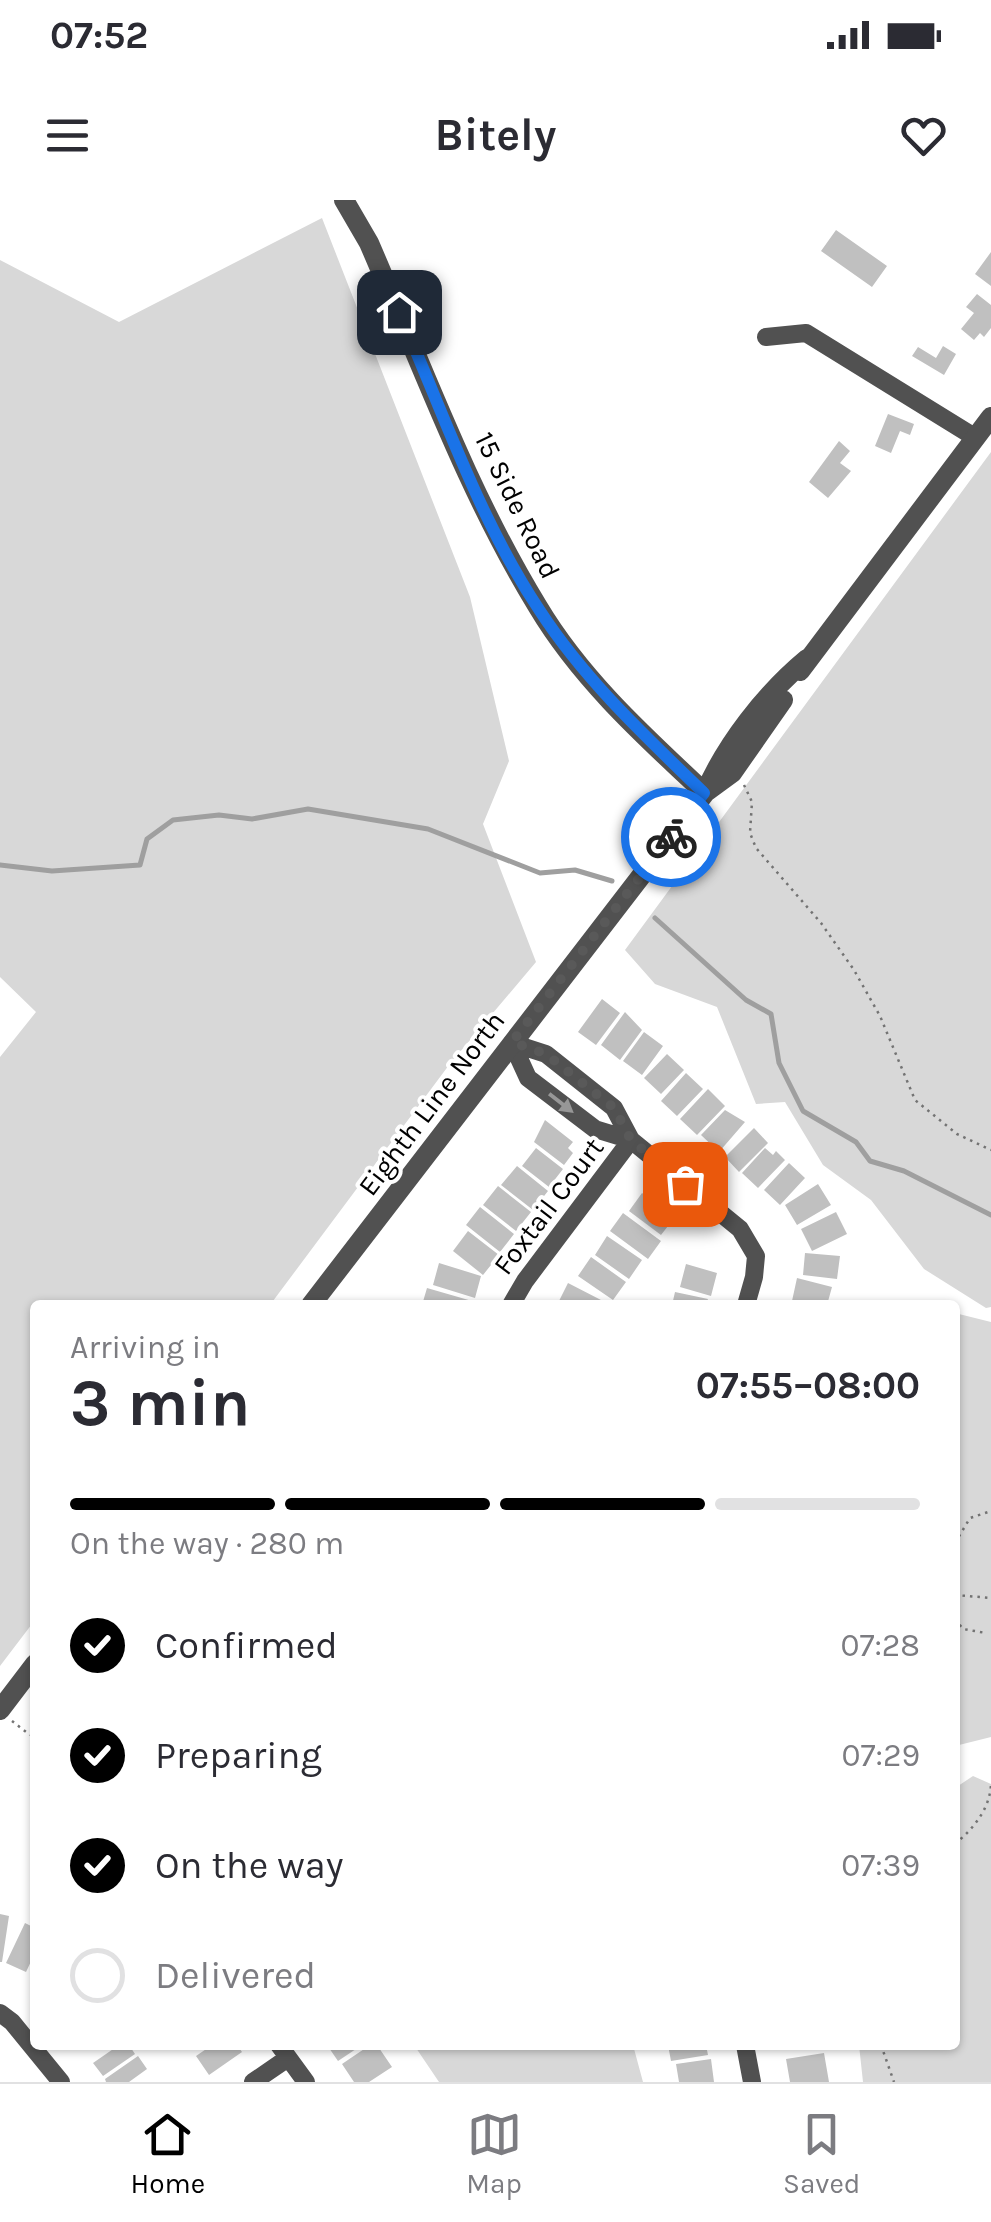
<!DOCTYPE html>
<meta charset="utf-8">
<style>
:root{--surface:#fff;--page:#f2f2f3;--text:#2b2b33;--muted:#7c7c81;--line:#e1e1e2;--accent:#000}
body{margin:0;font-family:Karla,sans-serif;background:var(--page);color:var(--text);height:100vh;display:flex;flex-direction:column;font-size:38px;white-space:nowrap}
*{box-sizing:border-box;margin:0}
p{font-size:32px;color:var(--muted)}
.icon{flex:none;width:55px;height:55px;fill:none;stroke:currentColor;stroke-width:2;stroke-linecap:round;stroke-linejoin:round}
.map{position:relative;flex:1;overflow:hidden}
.panel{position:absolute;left:30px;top:1100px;width:930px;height:750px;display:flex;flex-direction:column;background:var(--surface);border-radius:10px;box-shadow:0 2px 8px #0004}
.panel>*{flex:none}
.pin{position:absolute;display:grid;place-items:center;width:85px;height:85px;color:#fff;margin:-42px;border-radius:20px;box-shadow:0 5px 15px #0006}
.courier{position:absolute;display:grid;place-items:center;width:100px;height:100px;margin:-50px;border:8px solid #1a73e8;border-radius:50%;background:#fff;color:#222;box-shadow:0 2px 12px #0007}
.headline em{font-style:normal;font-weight:700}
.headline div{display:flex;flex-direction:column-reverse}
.headline{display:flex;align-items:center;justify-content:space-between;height:170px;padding:0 40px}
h1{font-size:65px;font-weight:700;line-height:75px}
.bar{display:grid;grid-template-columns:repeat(4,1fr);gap:15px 10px;align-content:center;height:120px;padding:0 40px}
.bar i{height:12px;border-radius:8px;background:var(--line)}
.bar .on{background:var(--accent)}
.bar p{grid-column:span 4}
ol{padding:0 40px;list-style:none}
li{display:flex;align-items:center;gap:30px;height:110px}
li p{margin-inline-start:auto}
li .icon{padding:10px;border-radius:50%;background:var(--accent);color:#fff;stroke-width:4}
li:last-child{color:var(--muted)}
li i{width:55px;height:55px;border:5px solid var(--line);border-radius:50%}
.status{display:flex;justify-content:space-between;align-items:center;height:70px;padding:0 50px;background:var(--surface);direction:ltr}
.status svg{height:28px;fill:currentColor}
header{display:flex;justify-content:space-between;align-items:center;height:130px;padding:0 40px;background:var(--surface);font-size:45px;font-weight:700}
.tabs{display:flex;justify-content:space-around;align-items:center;height:140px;border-top:2px solid var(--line);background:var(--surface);font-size:28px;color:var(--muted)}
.tabs a{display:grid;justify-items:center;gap:5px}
.tabs .on{color:var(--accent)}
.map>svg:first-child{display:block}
.green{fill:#d8d8d8}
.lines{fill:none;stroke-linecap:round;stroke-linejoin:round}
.stream{stroke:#9f9f9f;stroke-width:5}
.building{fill:#c0c0c0}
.path{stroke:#737373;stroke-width:2.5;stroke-dasharray:2.5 5;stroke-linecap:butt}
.minor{stroke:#515151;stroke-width:18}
.tertiary{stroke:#515151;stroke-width:20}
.oneway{fill:#979797}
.done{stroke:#595959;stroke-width:10;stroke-dasharray:0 18}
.route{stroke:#1a73e8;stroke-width:12}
.labels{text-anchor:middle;stroke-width:8;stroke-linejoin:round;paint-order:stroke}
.street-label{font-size:28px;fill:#000;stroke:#fff}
</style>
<div class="status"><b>07:52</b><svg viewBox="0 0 49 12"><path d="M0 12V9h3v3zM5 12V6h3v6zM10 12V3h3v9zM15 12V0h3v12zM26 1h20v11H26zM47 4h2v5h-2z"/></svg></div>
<header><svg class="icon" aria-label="menu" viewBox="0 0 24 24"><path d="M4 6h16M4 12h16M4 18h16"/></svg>Bitely<svg class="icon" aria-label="heart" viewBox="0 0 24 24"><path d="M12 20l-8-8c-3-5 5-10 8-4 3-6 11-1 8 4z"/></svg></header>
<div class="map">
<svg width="991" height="1882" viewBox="0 0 991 1882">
<rect width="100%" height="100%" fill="#fff"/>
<path class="green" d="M322 18 470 397 509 561 483 624 536 762 449 865 270 1105H35V1420L0 1466V857L36 812 0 777V60L119 122Z
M991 252V1107L986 1108 924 1069 871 1000 823 965 785 902 756 904 717 807 655 784 625 750Z
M955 1113 991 1122V1537L955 1546Z
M973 1576 991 1584V1882H863L859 1845H955V1588Z
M414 1845H633L643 1882H439Z"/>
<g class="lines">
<path class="stream" d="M0 665 52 671 140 665 147 639 173 620 219 615 252 619 308 609 428 629 540 673 575 670 612 681
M655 718 746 800 771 814 779 863 803 911 856 942 870 961 904 971 991 1015"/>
</g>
<path class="building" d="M836 30 887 66 872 87 821 51Z
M991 52V86L975 74Z
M977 94 991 105V128L984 137 980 133 974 140 961 129 974 113 966 107Z
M943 146 956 154 944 175 912 156 918 147 936 158Z
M888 214 914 224 910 235 900 231 891 253 875 246Z
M839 241 850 251 840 263 851 271 828 298 809 282Z
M602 799 620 813 596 845 578 832Z
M625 812 642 830 620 860 601 845Z
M644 832 663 846 642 875 623 861Z
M667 854 684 870 661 894 644 878Z
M686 873 703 889 677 916 661 901Z
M708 889 725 906 697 935 680 919Z
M725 910 745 922 719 952 701 935Z
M545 920 573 942 568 948 573 953 564 965 534 942Z
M754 928 768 943 739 972 725 957Z
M536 948 563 969 549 987 522 966Z
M765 948 773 955 776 951 785 960 758 988 742 973Z
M789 963 805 978 780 1005 764 990Z
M517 966 548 991 533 1010 501 985Z
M818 984 831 1005 797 1025 785 1005Z
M498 986 531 1012 516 1031 483 1005Z
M642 993 675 1017 661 1035 629 1011Z
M480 1007 514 1034 500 1052 466 1025Z
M836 1012 847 1034 812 1051 801 1029Z
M623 1013 661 1041 648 1059 610 1031Z
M468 1031 499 1055 483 1075 453 1051Z
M607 1036 642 1060 629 1079 595 1055Z
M805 1053 840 1056 837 1079 803 1075Z
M591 1057 626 1082 613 1100 578 1076Z
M439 1063 481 1076 475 1098 433 1085Z
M686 1064 717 1073 711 1096 680 1087Z
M797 1078 832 1087 827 1105 792 1101Z
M568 1083 601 1100 598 1105H557Z
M427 1088 472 1101 471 1105H422Z
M675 1092 708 1099 706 1105H672Z
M0 1714 9 1716 2 1762H0Z
M25 1723 35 1728V1753L26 1772 6 1763Z
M119 1845H129L135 1854 103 1876 93 1863Z
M212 1845H237L242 1852 209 1875 196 1856Z
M327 1845H362L338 1861Z
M370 1845H377L392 1867 369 1882H354L342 1864Z
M668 1845H706L708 1855 671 1861Z
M824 1853 829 1882H790L786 1859Z
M138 1856 147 1869 129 1882H106L105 1879Z
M711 1859 714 1882H679L676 1864Z"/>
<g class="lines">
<path class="path" d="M744 585 752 602 750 633 756 648 821 723 854 770 880 816 915 900 957 934 991 950
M955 1343 970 1318 991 1311
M955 1395 991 1398
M955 1419 963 1429 986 1433
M12 1521 30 1535
M955 1644C973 1629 990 1609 991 1584
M881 1845 894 1882"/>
<path class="minor" d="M766 137 806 133 976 238
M512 843 528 878 595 929 631 940 740 1029 756 1056 754 1077 746 1105
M512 843 546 854 614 908 631 940
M511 1105 525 1081 631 940
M0 1813 12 1822 61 1882
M279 1845 306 1882
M745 1845 752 1882
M253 1882 288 1858"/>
<path class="tertiary" d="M344 0 369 43C422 165 468 293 538 407 581 479 644 536 705 593
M800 471 991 217
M706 592 732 573 783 500
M311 1105 705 593C726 544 765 494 807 459
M0 1510 35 1464"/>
</g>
<defs><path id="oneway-solid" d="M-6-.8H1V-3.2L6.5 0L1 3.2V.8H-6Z" transform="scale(2.5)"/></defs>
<use class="oneway" href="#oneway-solid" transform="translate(561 903) rotate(38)"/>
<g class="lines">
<path class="done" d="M671 637 512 842 546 854 614 908 631 940 685 984"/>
<path class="route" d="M399 112C443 211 479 320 540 411 585 480 645 536 704 593L671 637"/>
</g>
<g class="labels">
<g class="street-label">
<text transform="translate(518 305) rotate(64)" y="10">15 Side Road</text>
<text transform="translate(431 903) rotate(-53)" y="10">Eighth Line North</text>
<text transform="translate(548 1006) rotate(-53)" y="10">Foxtail Court</text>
</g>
</g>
</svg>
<div class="pin" style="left:685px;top:984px;background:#ea580c"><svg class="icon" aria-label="bag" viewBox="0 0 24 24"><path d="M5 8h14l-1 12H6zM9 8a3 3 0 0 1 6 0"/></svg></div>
<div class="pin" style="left:399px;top:112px;background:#1f2937"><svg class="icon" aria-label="home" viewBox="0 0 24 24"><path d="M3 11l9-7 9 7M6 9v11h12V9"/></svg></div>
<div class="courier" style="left:671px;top:637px"><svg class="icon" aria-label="bike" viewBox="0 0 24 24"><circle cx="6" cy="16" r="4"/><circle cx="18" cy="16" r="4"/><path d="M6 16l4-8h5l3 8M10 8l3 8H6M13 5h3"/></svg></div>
<section class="panel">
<div class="headline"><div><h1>3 min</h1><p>Arriving in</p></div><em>07:55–08:00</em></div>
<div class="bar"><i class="on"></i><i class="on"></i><i class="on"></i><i></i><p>On the way · 280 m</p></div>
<ol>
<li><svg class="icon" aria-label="check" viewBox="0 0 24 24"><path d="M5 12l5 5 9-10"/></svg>Confirmed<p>07:28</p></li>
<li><svg class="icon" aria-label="check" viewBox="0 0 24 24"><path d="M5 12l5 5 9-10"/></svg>Preparing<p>07:29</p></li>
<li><svg class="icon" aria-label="check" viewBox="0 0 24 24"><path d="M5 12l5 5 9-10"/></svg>On the way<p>07:39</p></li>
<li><i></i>Delivered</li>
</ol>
</section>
</div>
<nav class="tabs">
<a class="on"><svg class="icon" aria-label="home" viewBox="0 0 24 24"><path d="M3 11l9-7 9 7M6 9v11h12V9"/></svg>Home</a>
<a><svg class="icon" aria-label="map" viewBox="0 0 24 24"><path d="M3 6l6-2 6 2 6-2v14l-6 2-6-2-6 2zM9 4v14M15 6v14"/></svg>Map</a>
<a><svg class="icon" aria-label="saved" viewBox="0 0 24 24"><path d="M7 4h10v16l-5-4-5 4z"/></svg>Saved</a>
</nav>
